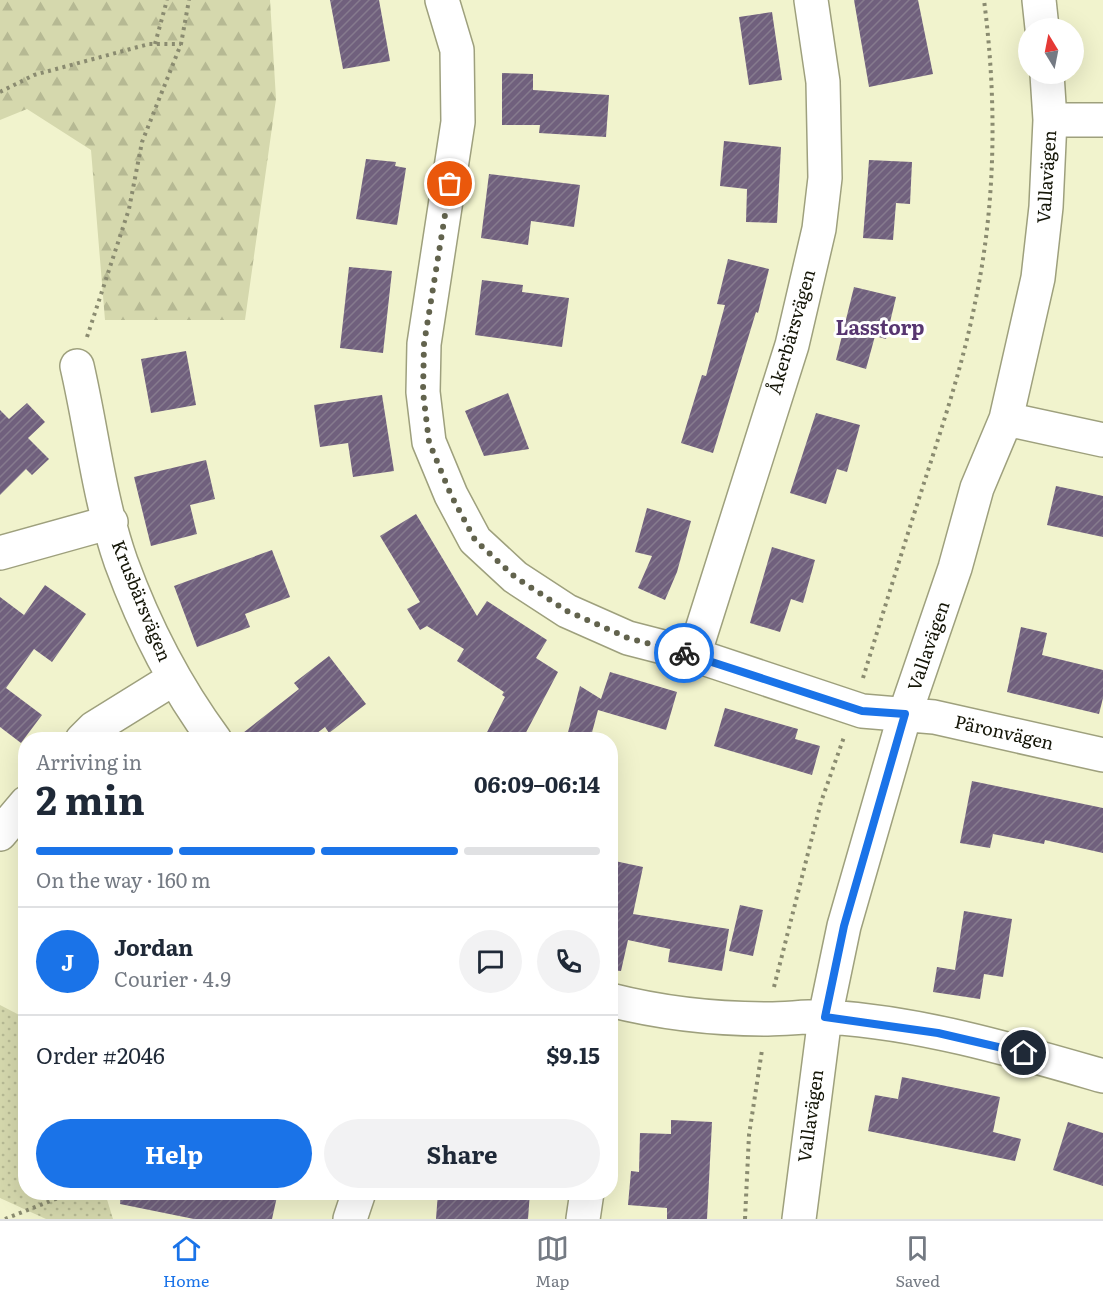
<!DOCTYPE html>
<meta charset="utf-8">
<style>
:root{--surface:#fff;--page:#f2f2f3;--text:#1f2937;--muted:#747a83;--line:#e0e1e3;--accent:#1a73e8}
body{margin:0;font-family:Literata,serif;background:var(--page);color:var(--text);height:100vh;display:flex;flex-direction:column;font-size:22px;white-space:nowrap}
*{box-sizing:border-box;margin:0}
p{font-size:20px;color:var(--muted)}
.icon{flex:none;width:33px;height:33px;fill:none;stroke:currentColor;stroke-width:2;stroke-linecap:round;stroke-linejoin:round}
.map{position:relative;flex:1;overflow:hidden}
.sheet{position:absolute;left:18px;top:732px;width:600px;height:468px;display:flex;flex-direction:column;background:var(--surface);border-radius:24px;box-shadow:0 6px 24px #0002}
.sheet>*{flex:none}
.needle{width:39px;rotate:350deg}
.tools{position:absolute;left:1018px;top:18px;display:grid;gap:12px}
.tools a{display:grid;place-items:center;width:66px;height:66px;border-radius:50%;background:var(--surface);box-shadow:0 6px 24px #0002;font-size:30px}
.pin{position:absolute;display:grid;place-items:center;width:51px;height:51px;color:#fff;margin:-26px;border:3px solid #fff;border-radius:50%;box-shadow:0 2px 6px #0007}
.courier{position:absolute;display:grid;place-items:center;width:60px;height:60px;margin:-30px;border:4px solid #1a73e8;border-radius:50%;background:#fff;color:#222;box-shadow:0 2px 8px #0007}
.summary em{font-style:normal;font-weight:700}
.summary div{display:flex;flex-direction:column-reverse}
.summary{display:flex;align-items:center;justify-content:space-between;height:102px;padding:0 18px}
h1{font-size:39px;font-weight:700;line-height:45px}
.bar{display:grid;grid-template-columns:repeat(4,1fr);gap:9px 6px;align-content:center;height:72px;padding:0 18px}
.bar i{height:8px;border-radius:4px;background:var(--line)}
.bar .current{background:var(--accent)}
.bar p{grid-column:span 4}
.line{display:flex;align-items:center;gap:15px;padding:0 18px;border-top:2px solid var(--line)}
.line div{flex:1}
.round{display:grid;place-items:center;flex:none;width:63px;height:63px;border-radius:32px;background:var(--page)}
.cta{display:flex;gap:12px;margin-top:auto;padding:12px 18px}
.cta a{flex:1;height:69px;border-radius:36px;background:var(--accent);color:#fff;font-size:24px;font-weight:700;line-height:69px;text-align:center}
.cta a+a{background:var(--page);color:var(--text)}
.tab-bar{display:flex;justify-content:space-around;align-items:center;height:84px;border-top:2px solid var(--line);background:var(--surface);font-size:16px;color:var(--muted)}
.tab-bar a{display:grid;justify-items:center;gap:3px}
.tab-bar .current{color:var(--accent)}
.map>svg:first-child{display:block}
.grass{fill:url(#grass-dots)}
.forest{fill:url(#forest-firs)}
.building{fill:url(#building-hatch)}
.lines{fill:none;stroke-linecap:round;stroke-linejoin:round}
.minor-casing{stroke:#9ea07d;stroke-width:36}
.path{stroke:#8a8b70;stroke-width:4;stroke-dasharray:3 4.5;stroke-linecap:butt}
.minor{stroke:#fff;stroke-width:33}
.done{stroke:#62634d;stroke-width:6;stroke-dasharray:0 10.8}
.route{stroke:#1a73e8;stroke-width:8}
.labels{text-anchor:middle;stroke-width:6;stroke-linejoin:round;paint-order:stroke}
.street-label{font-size:18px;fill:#151608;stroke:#fff}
.neighbourhood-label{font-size:20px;font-weight:bold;fill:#573670;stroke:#fff}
</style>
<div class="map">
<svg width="1103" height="1219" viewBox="0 0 1103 1219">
<defs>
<pattern id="grass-dots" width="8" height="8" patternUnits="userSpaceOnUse" patternTransform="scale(1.5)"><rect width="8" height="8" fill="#d5d8ad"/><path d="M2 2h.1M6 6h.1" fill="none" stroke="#b6b993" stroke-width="1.8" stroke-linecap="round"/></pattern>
<pattern id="forest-firs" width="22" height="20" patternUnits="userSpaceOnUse" patternTransform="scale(1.5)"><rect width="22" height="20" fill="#d5d8ad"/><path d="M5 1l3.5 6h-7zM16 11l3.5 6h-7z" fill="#b6b993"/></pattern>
<pattern id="building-hatch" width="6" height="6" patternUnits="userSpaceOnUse" patternTransform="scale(1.5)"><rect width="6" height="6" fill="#70607d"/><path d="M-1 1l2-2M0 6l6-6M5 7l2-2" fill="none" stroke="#867b8e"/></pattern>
</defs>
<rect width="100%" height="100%" fill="#f1f3cd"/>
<path class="grass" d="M0 1005 25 1018 26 1192 105 1193 113 1219H46L0 1198Z"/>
<path class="forest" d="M0 0H270L276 99 245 320H105L91 150 27 109 0 120Z"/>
<path class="building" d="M330 0H379L390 61 343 69Z
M854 0H918L933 74 869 87Z
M772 12 782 80 749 85 739 17Z
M502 73 533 74V90L609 95 606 137 539 133 540 125H502Z
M724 141 781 147 777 223 746 222 747 189 720 186Z
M366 159 396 162 395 166 406 168 397 225 356 219Z
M869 160 912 162 910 204 896 203 893 240 863 238Z
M489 174 580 185 574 227 531 221 528 245 481 238Z
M728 259 769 269 758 313 756 312 713 453 681 443 702 375 706 376 725 305 717 304Z
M349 267 392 271 383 353 340 348Z
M482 280 523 285 522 292 569 298 562 347 475 335Z
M854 287 896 297 886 339 875 336 866 369 836 360Z
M186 351 196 405 151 413 141 359Z
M508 393 529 449 484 456 465 411Z
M382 395 394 471 353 477 348 443 320 447 314 405Z
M27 403 45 422 28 438 49 459 32 475 26 469 0 495V410L9 419Z
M816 413 860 425 847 472 837 469 826 504 790 493Z
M206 460 215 499 190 505 197 534 151 546 134 477Z
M1056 486 1103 496V537L1047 525Z
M647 508 691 521 677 572 665 600 638 588 652 556 635 552Z
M416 514 477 616 487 601 547 640 536 658 558 672 522 740H483L505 697 502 695 504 692 457 661 464 649 427 626 420 630 407 609 420 602 380 536Z
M772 547 815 560 803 603 791 599 780 632 750 623Z
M272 550 290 597 245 614 250 627 197 647 174 586Z
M45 585 86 614 52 662 34 649 6 688 42 715 21 743 0 727V597L24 615Z
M1021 627 1047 633 1042 655 1103 670V698L1099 714 1007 692Z
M329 656 366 704 329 733 325 727 308 740H234L299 689 294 683Z
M610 672 677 692 666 730 598 710 590 740H566L580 686 601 699Z
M725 708 798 729 795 739 820 746 812 775 714 746Z
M972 781 1103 808V853L1045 840 1044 844 993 834 990 848 960 843Z
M610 860 643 867 633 914 729 929 722 971 668 962 670 949 628 940 621 971 610 970Z
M740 905 763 910 753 956 729 951Z
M964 911 1012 919 1003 977 984 974 980 999 933 992 937 967 955 970Z
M902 1077 1000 1097 993 1132 1021 1139 1015 1161 868 1131 875 1095 898 1099Z
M671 1120 712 1122 707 1219H667V1208L628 1205 631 1171 639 1172 640 1133 671 1134Z
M1068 1122 1103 1133V1186L1053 1170Z
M121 1192H278L272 1219H194L120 1204Z
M438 1192H530L528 1219H436Z"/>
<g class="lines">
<g class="minor-casing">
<path id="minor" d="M442 0 457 50 458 122 424 344 423 392 429 442 451 495 475 540 515 577 567 611 628 638 694 655 862 711 934 717 1103 755
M1039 0 1042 28
M1050 120H1103
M77 366C92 431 99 499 121 562 144 625 175 686 215 740
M1006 419 1103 440
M0 553 111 522
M694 655 792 345 819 229 825 178 823 82 811 0
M82 740 94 728 173 679
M0 834 26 803
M610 1000C661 1013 716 1019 768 1019 788 1019 808 1016 828 1017 922 1023 1013 1050 1103 1076
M350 1219 359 1192
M583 1219 587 1192
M799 1219 825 1017 844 926 905 714 955 568 977 488 1006 419 1038 278 1046 207 1050 120 1047 74"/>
</g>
<path class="path" d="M155 44 167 0
M0 92 34 75 149 44H181
M87 337 129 209 142 142 181 44 189 0
M863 678C883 613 903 548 924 483 943 424 963 364 975 303 996 204 997 101 984 0
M774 987 821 802 844 737
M5 1219 73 1192
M745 1219 749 1135 762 1050"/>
<use href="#minor" class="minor"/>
</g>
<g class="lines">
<path class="done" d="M450 184 424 344 423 392 429 442 451 495 475 540 515 577 567 611 628 638 684 653"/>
<path class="route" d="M684 653 862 711 905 714 844 926 825 1017 938 1033 1024 1053"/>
</g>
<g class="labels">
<g class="street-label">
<text transform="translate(1047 177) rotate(-86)" y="6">Vallavägen</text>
<text transform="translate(792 332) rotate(-74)" y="6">Åkerbärsvägen</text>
<text transform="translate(141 601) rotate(68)" y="6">Krusbärsvägen</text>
<text transform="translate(929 646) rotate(-71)" y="6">Vallavägen</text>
<text transform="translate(1004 733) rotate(13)" y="6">Päronvägen</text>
<text transform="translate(811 1116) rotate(-82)" y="6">Vallavägen</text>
</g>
<g class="neighbourhood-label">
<text x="880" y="335">Lasstorp</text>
</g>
</g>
</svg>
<div class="tools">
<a><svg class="needle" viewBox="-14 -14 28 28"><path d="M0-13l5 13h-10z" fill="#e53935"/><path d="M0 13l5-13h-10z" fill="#747a83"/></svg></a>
</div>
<div class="pin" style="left:450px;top:184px;background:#ea580c"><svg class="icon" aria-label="bag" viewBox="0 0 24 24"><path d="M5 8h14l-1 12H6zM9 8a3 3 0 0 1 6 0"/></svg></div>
<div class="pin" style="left:1024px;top:1053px;background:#1f2937"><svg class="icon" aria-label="home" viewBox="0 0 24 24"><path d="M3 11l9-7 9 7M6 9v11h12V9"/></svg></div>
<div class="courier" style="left:684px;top:653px"><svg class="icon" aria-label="bike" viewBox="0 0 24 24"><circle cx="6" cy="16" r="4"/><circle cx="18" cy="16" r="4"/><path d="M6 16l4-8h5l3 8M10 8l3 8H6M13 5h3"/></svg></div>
<section class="sheet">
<div class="summary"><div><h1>2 min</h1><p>Arriving in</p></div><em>06:09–06:14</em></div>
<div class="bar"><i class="current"></i><i class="current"></i><i class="current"></i><i></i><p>On the way · 160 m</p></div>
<div class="line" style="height:108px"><b class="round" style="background:var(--accent);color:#fff">J</b><div><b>Jordan</b><p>Courier · 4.9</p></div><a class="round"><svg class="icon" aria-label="chat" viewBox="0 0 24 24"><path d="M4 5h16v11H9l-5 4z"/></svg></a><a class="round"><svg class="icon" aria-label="phone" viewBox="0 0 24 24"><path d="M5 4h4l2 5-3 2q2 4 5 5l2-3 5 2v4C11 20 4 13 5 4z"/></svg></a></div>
<div class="line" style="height:78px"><div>Order #2046</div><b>$9.15</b></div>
<div class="cta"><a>Help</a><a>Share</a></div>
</section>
</div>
<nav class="tab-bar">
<a class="current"><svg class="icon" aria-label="home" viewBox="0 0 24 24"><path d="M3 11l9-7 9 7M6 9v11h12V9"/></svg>Home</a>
<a><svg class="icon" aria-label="map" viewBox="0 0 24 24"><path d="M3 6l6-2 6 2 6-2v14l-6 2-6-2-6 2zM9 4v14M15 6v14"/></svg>Map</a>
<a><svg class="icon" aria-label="saved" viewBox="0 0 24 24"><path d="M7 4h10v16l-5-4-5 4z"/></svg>Saved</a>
</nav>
